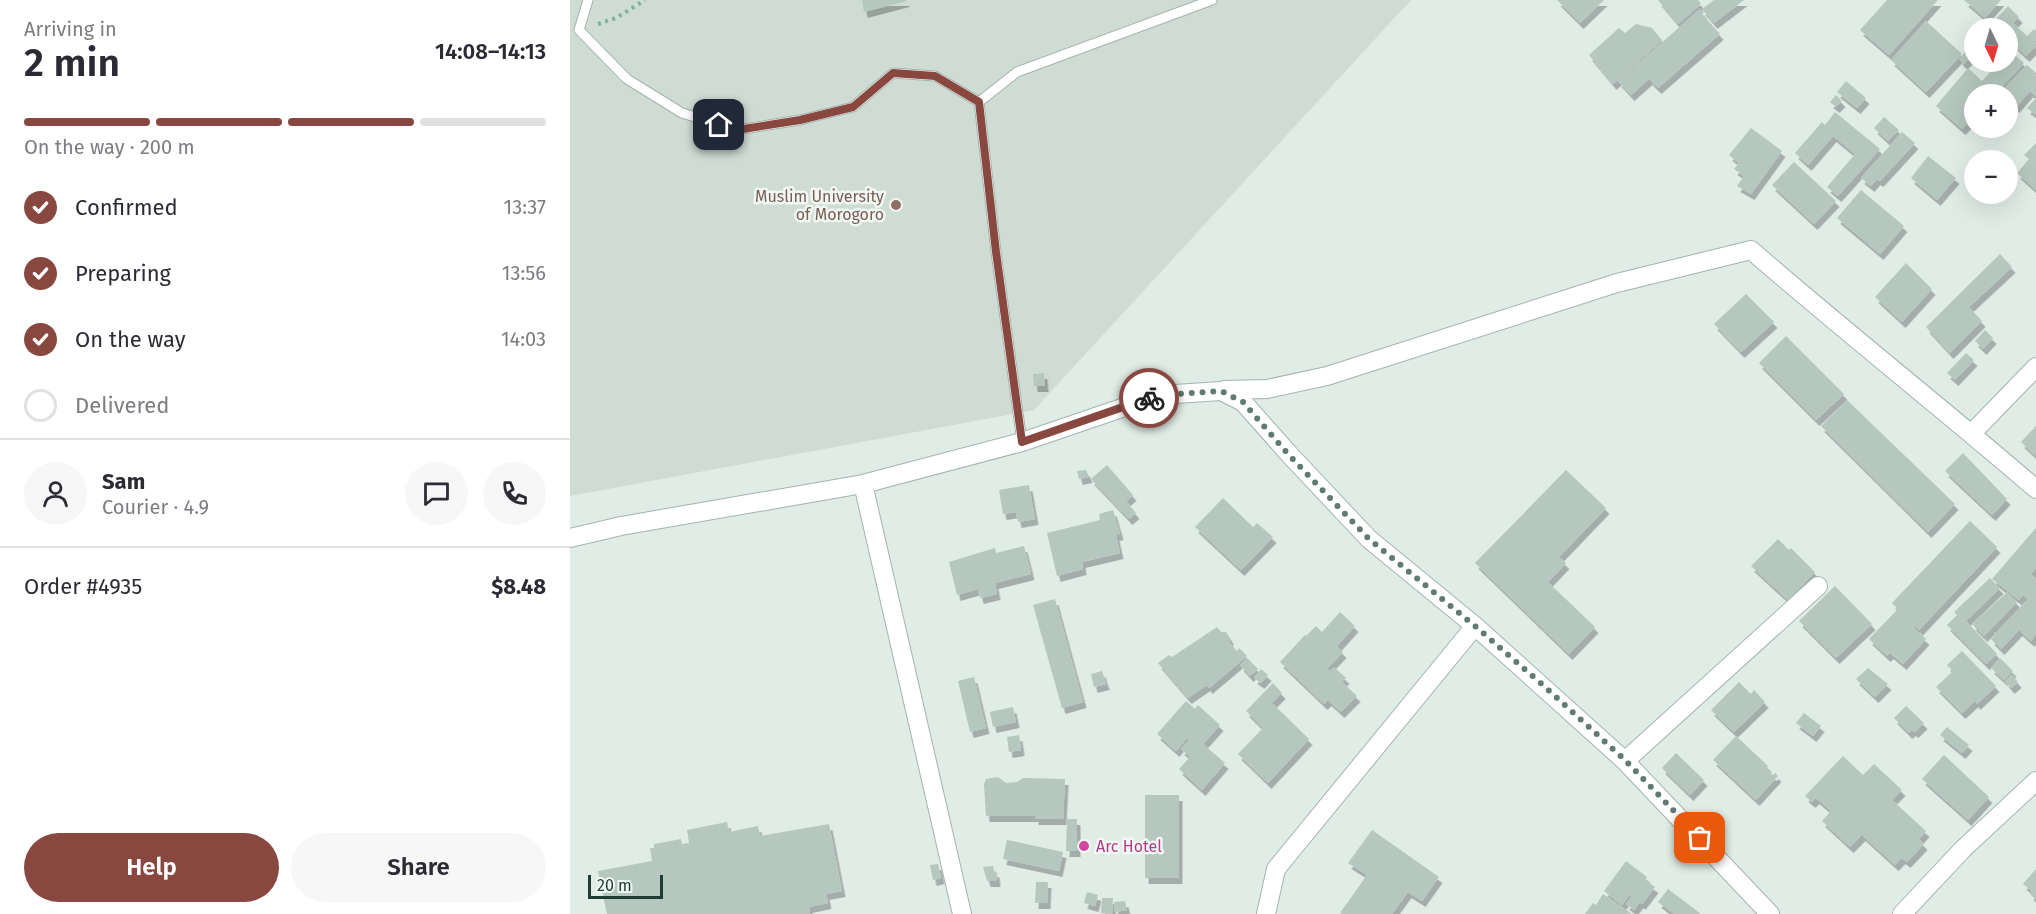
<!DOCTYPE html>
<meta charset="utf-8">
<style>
:root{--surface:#fff;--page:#f7f7f7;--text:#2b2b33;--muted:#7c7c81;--line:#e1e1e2;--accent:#884840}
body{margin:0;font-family:"Fira Sans",sans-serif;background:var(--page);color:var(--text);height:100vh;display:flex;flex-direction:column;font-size:22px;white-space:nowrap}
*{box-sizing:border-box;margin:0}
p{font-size:20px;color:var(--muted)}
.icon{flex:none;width:33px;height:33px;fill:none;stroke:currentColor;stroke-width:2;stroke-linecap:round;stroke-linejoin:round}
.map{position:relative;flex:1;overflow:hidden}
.panel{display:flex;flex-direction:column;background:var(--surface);width:570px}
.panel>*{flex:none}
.needle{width:39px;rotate:175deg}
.fabs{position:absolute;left:1394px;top:18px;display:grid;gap:12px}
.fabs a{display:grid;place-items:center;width:54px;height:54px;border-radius:50%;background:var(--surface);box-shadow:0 6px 24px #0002;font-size:30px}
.scale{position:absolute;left:18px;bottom:15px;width:75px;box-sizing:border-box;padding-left:6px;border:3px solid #203d33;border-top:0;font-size:16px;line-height:21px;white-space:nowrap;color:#203d33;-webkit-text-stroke:4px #f1f8f4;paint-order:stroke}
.pin{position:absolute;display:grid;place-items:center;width:51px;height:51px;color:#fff;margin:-26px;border-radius:12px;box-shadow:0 3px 9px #0006}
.courier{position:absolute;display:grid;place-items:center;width:60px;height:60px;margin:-30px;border:4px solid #884840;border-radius:50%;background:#fff;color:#222;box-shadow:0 2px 8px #0007}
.summary em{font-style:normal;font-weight:600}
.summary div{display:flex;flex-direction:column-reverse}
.summary{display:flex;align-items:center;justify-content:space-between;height:102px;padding:0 24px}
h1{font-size:39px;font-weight:600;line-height:45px}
.bar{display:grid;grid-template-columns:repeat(4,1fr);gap:9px 6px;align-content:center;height:72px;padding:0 24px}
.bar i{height:8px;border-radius:4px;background:var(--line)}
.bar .on{background:var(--accent)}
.bar p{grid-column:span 4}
.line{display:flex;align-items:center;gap:15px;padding:0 24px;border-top:2px solid var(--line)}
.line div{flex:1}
.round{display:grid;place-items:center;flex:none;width:63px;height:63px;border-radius:32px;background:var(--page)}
ol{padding:0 24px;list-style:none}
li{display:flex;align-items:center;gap:18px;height:66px}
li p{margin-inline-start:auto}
li .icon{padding:6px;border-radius:50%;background:var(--accent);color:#fff;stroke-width:4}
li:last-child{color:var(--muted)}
li i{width:33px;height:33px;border:3px solid var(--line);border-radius:50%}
.cta{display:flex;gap:12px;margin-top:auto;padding:12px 24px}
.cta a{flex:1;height:69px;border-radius:36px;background:var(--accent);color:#fff;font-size:24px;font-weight:600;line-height:69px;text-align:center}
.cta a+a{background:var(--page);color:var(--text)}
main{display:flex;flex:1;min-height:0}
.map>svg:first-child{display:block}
.built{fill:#cedcd4}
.building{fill:#b5c7be;filter:url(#shadow)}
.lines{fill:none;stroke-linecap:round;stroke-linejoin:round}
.lane-casing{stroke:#a3b4ad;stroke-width:11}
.street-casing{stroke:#a3b4ad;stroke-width:20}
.path{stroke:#7fb29d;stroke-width:4;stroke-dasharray:3 4.5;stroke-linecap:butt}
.lane{stroke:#fff;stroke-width:9}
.street{stroke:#fff;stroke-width:18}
.done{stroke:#637a72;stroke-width:6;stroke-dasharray:0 10.8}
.route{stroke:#884840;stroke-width:8}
.education-dot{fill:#8d6e63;stroke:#f1f8f4;stroke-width:2}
.hotel-dot{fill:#d1479c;stroke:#f1f8f4;stroke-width:2}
.labels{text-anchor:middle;stroke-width:5;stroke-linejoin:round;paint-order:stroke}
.education-label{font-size:16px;fill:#785e54;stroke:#f1f8f4;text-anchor:end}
.hotel-label{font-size:16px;fill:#b23c85;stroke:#f1f8f4;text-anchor:start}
</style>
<main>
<section class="panel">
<div class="summary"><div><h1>2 min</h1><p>Arriving in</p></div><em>14:08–14:13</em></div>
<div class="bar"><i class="on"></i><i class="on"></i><i class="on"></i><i></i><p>On the way · 200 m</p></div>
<ol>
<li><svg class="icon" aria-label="check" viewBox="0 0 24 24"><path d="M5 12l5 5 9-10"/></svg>Confirmed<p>13:37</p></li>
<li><svg class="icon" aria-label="check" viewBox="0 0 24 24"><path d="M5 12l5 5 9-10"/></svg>Preparing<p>13:56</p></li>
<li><svg class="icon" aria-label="check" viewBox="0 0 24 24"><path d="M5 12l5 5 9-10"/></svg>On the way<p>14:03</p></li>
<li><i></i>Delivered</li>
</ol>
<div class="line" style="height:108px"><a class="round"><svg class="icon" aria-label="person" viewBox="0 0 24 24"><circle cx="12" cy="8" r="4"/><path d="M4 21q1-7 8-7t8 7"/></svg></a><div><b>Sam</b><p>Courier · 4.9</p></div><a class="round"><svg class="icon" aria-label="chat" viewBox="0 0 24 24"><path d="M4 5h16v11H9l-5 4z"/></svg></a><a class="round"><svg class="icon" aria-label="phone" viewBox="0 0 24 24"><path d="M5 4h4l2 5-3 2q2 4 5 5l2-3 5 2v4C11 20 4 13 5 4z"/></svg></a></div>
<div class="line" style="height:78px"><div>Order #4935</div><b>$8.48</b></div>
<div class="cta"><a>Help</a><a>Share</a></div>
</section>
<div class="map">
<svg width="1466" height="914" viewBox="0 0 1466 914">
<defs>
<filter id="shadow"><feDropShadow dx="3.5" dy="6" stdDeviation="0" flood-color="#0004"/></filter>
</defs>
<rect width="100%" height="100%" fill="#e0ece6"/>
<path class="built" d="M0 0H841L464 410 0 496Z"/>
<path class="building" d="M292 0H336V1L294 12Z
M987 0H1034L1010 23Z
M1088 0H1128L1131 4 1108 24Z
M1144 0H1174L1144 23 1132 9Z
M1317 0H1368L1319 55 1290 30Z
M1394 0H1431L1415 18Z
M1438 6 1449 17 1443 23 1457 36 1464 29 1466 31V46L1456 56 1437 38V28H1426L1421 24Z
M1130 9 1134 13 1132 14 1150 34 1088 88 1079 79 1061 95 1048 81Z
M1356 21 1392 54 1356 92 1321 60Z
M1066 24 1082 28 1092 40 1043 84 1019 55 1049 28 1055 33Z
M1404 42V53L1394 64 1389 59Z
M1437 48 1454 63 1425 94H1404V117L1392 129 1366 106 1398 68 1412 81 1428 64 1425 62H1437Z
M1457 65 1466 73V97L1460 91 1446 107 1437 99V94L1430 93Z
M1276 81 1296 98 1287 108 1267 92Z
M1266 95 1272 101 1266 107 1260 102Z
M1466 98V115L1457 108Z
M1265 112 1310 149 1268 196 1257 187 1285 154 1263 136 1238 165 1225 153 1252 122 1255 125Z
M1314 117 1329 130 1318 141 1304 128Z
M1181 128 1212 151 1181 194 1167 186 1174 176 1164 169 1169 163 1159 155Z
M1332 132 1345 143 1310 181 1307 179 1301 186 1291 178Z
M1466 143V190L1447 173 1459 159 1454 155Z
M1358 156 1386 178 1367 200 1341 178Z
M1224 162 1266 201 1244 224 1202 185Z
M1291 190 1334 226 1310 254 1267 218Z
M1430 254 1442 267 1399 307 1412 321 1380 353 1356 327Z
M1336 263 1362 289 1332 322 1305 297Z
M1176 294 1204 322 1171 352 1144 324Z
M1415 330 1423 338 1413 349 1405 341Z
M1216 336 1274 394 1246 420 1189 363Z
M1396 353 1404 360 1385 380 1377 373Z
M474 373 475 386H464L463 374Z
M1277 400 1385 504 1358 532 1251 426Z
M1466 426V456L1451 442Z
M1393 453 1437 499 1422 515 1375 471Z
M537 465 563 495 556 501 566 513 559 519 521 479Z
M516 470 519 477 509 479 507 471Z
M996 470 1036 508 989 557 996 563 978 582 1025 627 999 654 905 563Z
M459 485 465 519 448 522 446 512 433 514 429 490Z
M653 498 683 527 687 523 703 537 671 570 625 527Z
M543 510 550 534 546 535 550 553 512 562 513 569 487 576 477 533 530 520 529 514Z
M1400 521 1427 547 1349 630 1346 626 1344 628 1356 639 1333 664 1320 653 1317 656 1299 639 1328 609 1322 603Z
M1466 528V568L1461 574 1466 579V634L1461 641 1449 630 1431 649 1421 639 1424 636V632H1427L1458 599 1453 595 1449 600 1422 579Z
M1208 539 1219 550 1221 548 1245 572 1218 600 1181 566Z
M454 546 461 574 425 583 427 594 410 598 408 589 387 595 379 562 425 548 426 553Z
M1420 578 1430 588 1396 621 1427 654 1416 664 1377 625 1387 615 1384 612Z
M1265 586 1302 624 1266 658 1229 621Z
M1437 592 1447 602 1414 636 1402 624Z
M485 599 513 702 492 708 463 605Z
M770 612 785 626 767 646 773 652 757 669 760 671 764 667 776 678 772 682 787 696 771 712 758 700 754 704 710 662 735 635 736 636 746 626 752 632Z
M647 627 651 632H656L660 638 659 642 667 651 669 648 677 656 639 688 637 685 618 698 588 663 599 655 602 657Z
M1392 651 1426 686 1407 704 1405 701 1392 713 1366 687 1383 671 1377 665Z
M677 658 688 669 680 676 670 665Z
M1430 658 1443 671 1434 680 1421 668Z
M1298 668 1318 684 1305 697 1286 679Z
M691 669 698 675 691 683 684 678Z
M532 671 536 684 524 687 521 674Z
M1442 675 1448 682 1441 688 1435 681Z
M404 677 416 728 400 732 388 681Z
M1169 682 1181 694 1184 690 1195 702 1164 732 1141 710Z
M703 683 712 693 702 703 739 739 698 783 668 754 693 728 676 711Z
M616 701 625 709 628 705 650 725 633 744 655 763 632 790 609 769 620 757 611 749 619 740 617 738 606 751 587 734Z
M1336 706 1354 723 1345 732 1342 730 1339 733 1324 718Z
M443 707 446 722 423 727 420 712Z
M1234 713 1251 726 1243 736 1226 723Z
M1377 727 1399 745 1392 753 1370 735Z
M449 735 451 750 439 752 437 737Z
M1166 736 1198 766 1196 769 1203 775 1205 773 1208 776 1186 800 1143 760Z
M1106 753 1134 780 1120 795 1092 768Z
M1374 755 1419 797 1398 820 1352 779Z
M1273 756 1293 775 1304 764 1332 790 1322 800 1356 831 1349 839 1354 844 1337 862 1332 858 1325 865 1292 835 1280 847 1252 821 1261 811 1246 798 1242 802 1235 796Z
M428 777 436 783 447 782 453 778 495 779 493 819H465V816H416L414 784 416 779Z
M575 795H609V878H575Z
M497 819H507V851H496Z
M157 822 159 832 188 826 190 836 259 824 272 891 256 894 258 903 239 907 240 914H37L28 871 82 861 80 848H84V844L111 839 112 844 119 843 117 830Z
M802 830 869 877 852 901 838 892 822 914H772L770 913 797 875 778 863Z
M437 840 493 852 489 871 433 859Z
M1056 861 1077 877 1075 880 1085 887 1072 904 1070 902 1064 910 1056 904 1062 896 1060 894 1052 905 1034 891Z
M368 864 371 878 363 880 360 865Z
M423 866 424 872 426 871 427 881H417L413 867Z
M1466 869V900L1460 894 1462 891 1453 884Z
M466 882H478L477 903H465Z
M1098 889 1131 914H1104L1088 902Z
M517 892 528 895 525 906 514 903Z
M1033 894 1062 914H1015L1023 903 1026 905Z
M532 898H543L542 914 531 913Z
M555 901 557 910 545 912 544 902Z"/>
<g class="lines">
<g class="lane-casing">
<path id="lane" d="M18 0 9 30 57 79 112 113 167 130 230 120 283 107 323 73 365 76 409 102
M452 442 426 252 409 102 447 72 642 0"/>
</g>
<g class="street-casing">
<path id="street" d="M654 390 697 389 757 376 1047 283 1181 250C1274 331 1372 408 1466 489
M1402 433 1466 367
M293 484 452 442 590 395 651 391 673 402 719 454 799 539 905 626 1055 761 1200 914
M0 538 51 526 293 484 392 914
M1055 761 1248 586
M696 914 706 869 905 626
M1332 914 1393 849 1466 781"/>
</g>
<path class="path" d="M28 24 46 18 75 0"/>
<use href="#lane" class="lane"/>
<use href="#street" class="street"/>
</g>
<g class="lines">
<path class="done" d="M579 398 590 395 651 391 673 402 718 454 799 539 905 626 974 686 1055 760 1130 838"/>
<path class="route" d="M149 125 167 130 230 120 283 107 323 73 365 76 409 102 426 252 452 442 579 398"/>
</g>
<circle class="education-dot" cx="326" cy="205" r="6"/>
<circle class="hotel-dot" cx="514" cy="846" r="6"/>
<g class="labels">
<g class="education-label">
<text x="314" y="202">Muslim University<tspan x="314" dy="18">of Morogoro</tspan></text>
</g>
<g class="hotel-label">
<text x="526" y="852">Arc Hotel</text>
</g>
</g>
</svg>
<div class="fabs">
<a><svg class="needle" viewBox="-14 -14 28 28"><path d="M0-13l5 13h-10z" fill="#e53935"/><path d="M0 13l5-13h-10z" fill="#7c7c81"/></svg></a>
<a>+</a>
<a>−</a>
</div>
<div class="scale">20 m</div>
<div class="pin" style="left:1130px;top:838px;background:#ea580c"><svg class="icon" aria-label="bag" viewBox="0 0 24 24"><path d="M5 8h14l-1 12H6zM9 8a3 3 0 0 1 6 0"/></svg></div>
<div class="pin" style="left:149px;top:125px;background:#1f2937"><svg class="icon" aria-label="home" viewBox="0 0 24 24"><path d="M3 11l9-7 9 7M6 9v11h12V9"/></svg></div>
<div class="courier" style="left:579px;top:398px"><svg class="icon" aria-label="bike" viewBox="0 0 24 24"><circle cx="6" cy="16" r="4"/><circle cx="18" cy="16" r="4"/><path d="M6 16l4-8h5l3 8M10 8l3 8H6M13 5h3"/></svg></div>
</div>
</main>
